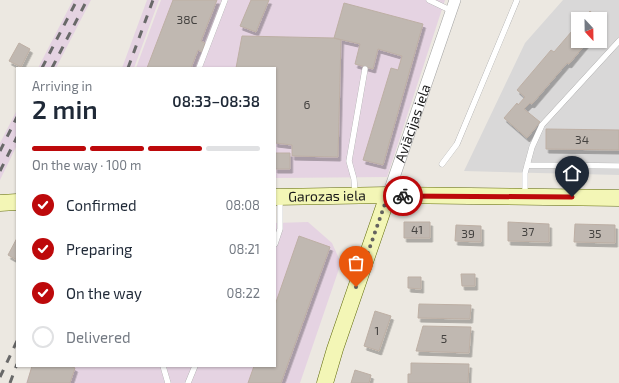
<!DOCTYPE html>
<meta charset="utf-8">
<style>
:root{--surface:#fff;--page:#f6f6f7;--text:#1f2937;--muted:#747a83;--line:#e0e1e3;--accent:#bd090b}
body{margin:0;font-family:"Exo 2",sans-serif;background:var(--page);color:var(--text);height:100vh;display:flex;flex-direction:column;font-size:15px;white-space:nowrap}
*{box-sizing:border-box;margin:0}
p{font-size:13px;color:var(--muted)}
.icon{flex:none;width:22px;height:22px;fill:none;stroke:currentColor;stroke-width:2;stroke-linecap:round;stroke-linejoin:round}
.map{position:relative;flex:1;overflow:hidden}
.side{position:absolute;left:16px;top:67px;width:260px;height:300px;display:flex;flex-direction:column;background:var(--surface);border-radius:0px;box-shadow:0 1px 3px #0004}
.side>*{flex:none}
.needle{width:26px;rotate:158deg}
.tools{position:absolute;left:571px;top:12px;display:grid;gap:8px}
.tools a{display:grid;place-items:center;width:36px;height:36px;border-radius:0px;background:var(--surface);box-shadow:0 1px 3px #0004;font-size:20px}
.pin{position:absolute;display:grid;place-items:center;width:34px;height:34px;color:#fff;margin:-41px -17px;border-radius:50% 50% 50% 0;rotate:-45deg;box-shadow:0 0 4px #0007}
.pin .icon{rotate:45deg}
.courier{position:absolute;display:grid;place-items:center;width:40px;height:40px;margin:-20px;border:3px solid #bd090b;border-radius:50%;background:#fff;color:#222;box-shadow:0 1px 5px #0007}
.overview em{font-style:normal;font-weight:600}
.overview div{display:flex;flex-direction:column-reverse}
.overview{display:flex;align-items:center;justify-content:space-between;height:68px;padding:0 16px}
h1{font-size:26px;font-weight:600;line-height:30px}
.bar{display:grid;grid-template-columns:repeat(4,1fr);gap:6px 4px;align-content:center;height:48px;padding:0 16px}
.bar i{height:5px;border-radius:3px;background:var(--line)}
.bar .active{background:var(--accent)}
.bar p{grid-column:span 4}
ol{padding:0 16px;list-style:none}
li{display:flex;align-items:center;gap:12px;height:44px}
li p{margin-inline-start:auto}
li .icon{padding:4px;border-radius:50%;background:var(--accent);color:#fff;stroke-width:4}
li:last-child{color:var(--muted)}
li i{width:22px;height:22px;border:2px solid var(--line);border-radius:50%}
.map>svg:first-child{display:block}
.residential{fill:#d9d8d8;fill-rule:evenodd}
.industrial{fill:#e5d3e2}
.building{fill:#c0b8b1;stroke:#bdafa4;filter:url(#shadow)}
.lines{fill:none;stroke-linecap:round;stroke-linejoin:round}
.service-casing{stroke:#a2a2a2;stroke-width:6}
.minor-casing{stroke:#a2a2a2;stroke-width:12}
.secondary-casing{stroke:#616b0a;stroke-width:17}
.service{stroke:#fff;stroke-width:5.5}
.minor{stroke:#fff;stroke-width:11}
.secondary{stroke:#f3f6b6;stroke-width:16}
.rail{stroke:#696969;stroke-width:3;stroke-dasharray:8 8;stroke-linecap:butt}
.done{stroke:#646360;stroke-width:4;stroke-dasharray:0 7.2}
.route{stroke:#bd090b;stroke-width:5}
.labels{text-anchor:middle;stroke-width:3;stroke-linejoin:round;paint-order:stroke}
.number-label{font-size:12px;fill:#444240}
.street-label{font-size:14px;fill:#1b1b1b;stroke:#fff}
</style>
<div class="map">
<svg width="619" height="383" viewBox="0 0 619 383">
<defs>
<filter id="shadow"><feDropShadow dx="2.5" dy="4" stdDeviation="0" flood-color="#0004"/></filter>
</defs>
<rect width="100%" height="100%" fill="#ece8e1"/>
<path class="residential" d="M563 0H619V175L464 171 525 43ZM578 19H600V41H578Z"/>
<path class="industrial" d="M73 0H91L56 68H38Z
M147 0H159L134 68H122Z
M161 0H445L387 177 275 178V68H136Z
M17 110V145L0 180V143Z
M308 222 332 243 341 263 300 383H26L32 366H275V223Z"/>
<path class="building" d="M173 0H217L201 41 205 43 202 52 198 50 191 68H147Z
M251 0H269L256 32 240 26Z
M344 3 423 24 383 165 363 160 391 68 398 70 402 56 378 49 373 69 355 64 360 44 334 38Z
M590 11 599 19H582Z
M578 24V41H588L569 64 567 63 532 104 530 103 524 109 540 122 527 138 504 118 517 103 518 105 525 97 517 90 551 50 554 52Z
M242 36 334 38 341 40 338 157 292 156V145L275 143V68H236Z
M19 43 30 49 21 67 9 61Z
M546 129 619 130V150L546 149Z
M275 153H290V169H275Z
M404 222H430V238H404Z
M508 222 549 224V242L508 241Z
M575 224 615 225V243L574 242Z
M456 225 481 226V242L455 241Z
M299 236 330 247 281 383H248L254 366H275V305Z
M17 238V260L8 255Z
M461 274H475V286H462Z
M408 277H421V289L408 288Z
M419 304 471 305 470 319 418 318Z
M375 311 391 316 379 351 364 346Z
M423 326 471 327 469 353 416 351Z
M411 363 469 364 468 383H408V374H411Z
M32 366H71L75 368 70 383H27Z
M355 370 371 375 369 383H351Z"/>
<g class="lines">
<g class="service-casing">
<path id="service" d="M429 0 452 11
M199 68 225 0
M442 164 457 144 517 0
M527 165 619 166
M355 195 354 179 349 161 365 69
M525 196V173L532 147 542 125 619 41
M275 244 280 229V199
M163 366 168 383
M188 383 195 366"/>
</g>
<g class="minor-casing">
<g id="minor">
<path id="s1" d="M388 195 455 0"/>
</g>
</g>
<g class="secondary-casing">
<g id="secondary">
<path id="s2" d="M275 197 388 195 619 198"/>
<path d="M0 203 17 202"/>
<path d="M325 383 335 349 388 195"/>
</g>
</g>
<use href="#service" class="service"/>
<use href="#minor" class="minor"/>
<use href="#secondary" class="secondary"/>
<path class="rail" d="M42 68 77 0
M52 68 87 0
M128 68 153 0
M0 151 17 117
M0 171 17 137
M0 377 17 341
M10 383 17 364"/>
</g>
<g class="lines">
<path class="done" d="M356 287 388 195 403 196"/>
<path class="route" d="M403 196 572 197"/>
</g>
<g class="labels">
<g class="number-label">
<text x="187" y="24">38C</text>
<text x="307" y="109">6</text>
<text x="582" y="144">34</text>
<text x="417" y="234">41</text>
<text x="528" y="236">37</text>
<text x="468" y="238">39</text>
<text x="595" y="238">35</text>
<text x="377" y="335">1</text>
<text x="444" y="343">5</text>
</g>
<g class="street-label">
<text dy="5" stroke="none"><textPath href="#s1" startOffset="76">Aviācijas iela</textPath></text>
<text dy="5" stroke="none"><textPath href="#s2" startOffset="52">Garozas iela</textPath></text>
</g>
</g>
</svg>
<div class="tools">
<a><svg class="needle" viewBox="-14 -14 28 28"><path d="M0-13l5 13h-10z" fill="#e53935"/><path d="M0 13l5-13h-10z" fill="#747a83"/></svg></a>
</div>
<div class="pin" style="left:356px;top:287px;background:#ea580c"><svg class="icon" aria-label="bag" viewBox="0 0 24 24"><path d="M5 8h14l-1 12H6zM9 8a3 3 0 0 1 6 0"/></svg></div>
<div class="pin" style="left:572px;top:197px;background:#1f2937"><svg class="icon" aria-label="home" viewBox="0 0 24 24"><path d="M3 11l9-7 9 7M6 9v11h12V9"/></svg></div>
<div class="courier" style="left:403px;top:196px"><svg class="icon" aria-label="bike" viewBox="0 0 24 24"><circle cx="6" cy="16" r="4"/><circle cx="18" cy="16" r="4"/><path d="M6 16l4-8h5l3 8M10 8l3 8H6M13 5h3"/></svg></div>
<section class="side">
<div class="overview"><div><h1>2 min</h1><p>Arriving in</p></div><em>08:33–08:38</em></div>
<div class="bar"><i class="active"></i><i class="active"></i><i class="active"></i><i></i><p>On the way · 100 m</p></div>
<ol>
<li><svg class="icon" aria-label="check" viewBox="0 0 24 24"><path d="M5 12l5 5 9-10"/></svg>Confirmed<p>08:08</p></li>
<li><svg class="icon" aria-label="check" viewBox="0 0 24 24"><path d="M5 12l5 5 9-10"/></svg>Preparing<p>08:21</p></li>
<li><svg class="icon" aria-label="check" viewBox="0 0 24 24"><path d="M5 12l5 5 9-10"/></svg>On the way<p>08:22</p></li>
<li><i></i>Delivered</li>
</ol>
</section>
</div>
